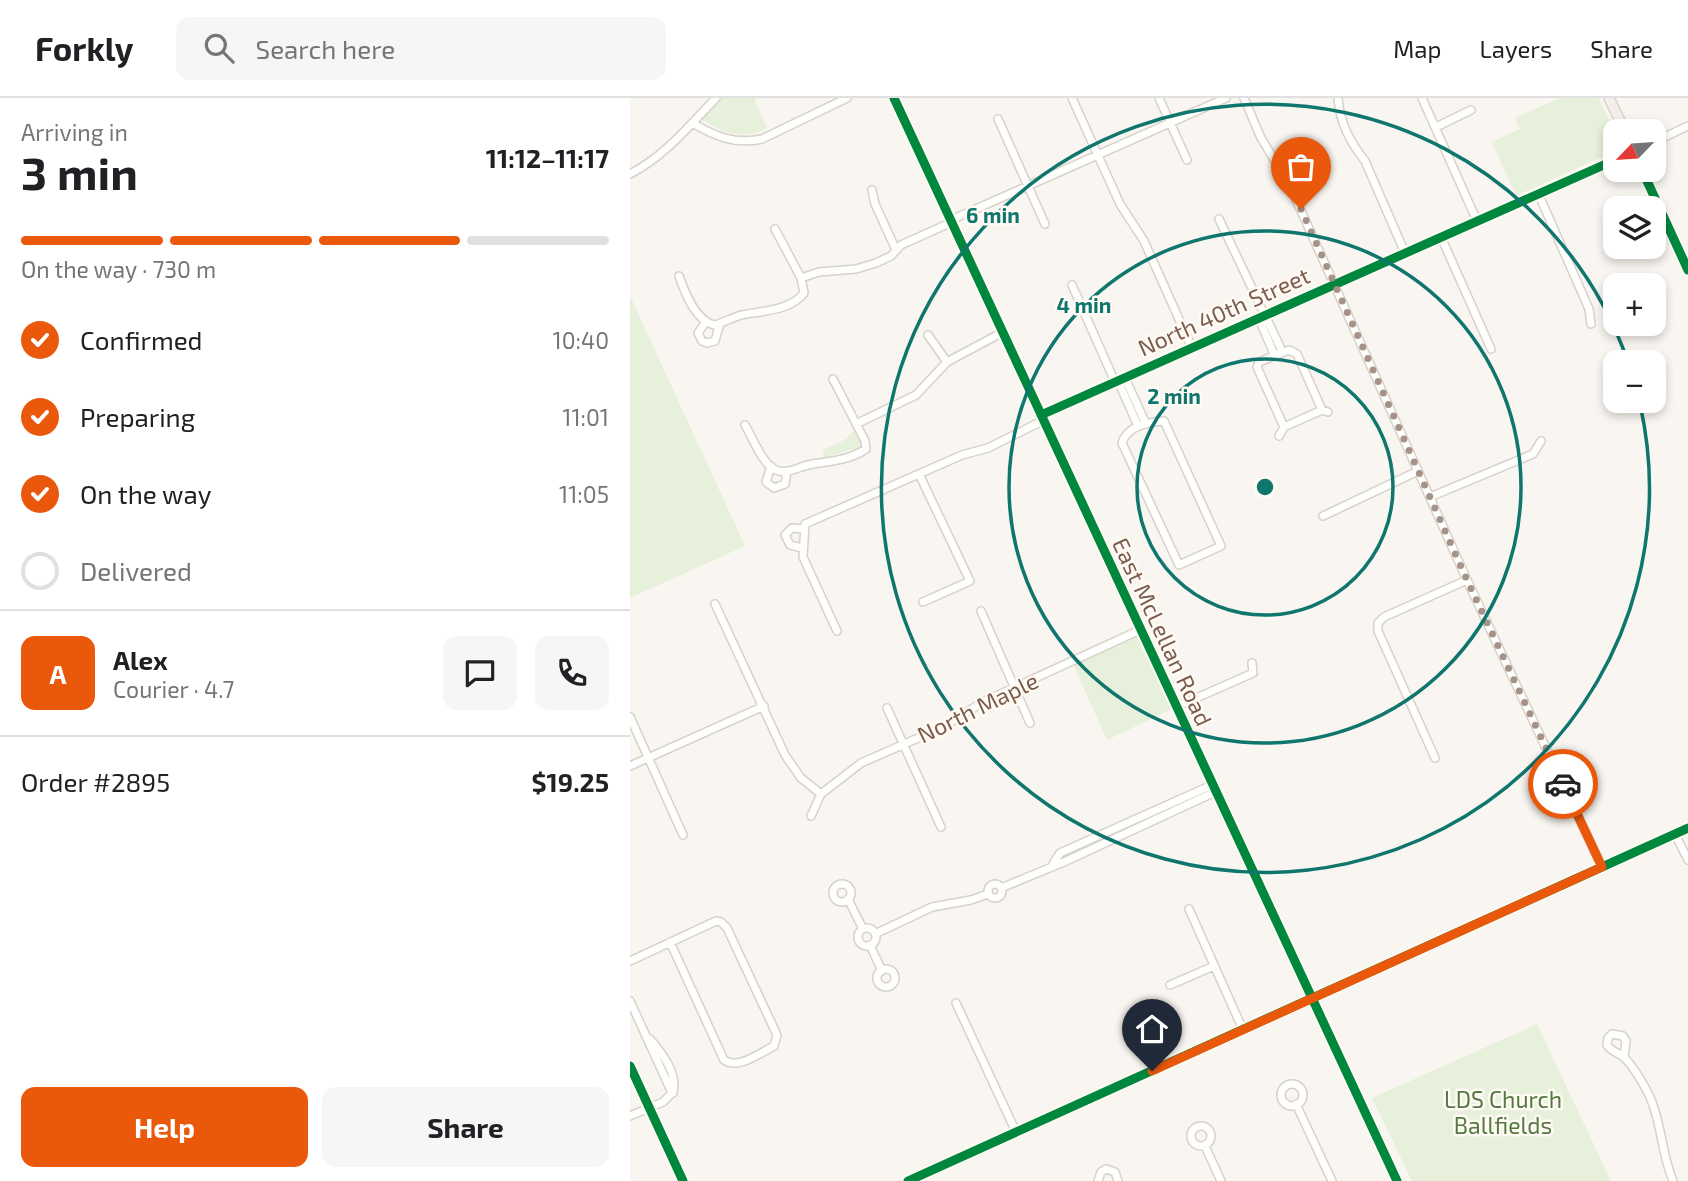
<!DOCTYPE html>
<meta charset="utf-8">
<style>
:root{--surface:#fff;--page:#f6f6f6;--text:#202124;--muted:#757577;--line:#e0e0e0;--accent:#ea580c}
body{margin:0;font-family:"Exo 2",sans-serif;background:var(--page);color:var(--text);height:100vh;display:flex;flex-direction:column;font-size:26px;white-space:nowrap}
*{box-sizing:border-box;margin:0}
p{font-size:23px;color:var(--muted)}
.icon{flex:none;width:38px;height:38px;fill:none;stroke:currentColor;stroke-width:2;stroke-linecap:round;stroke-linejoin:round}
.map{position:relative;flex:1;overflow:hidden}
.panel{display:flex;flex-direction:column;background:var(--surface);width:630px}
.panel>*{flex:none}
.needle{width:46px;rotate:245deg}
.buttons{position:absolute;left:973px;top:21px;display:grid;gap:14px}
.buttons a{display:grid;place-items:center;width:63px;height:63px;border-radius:14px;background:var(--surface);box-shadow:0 4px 10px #0003;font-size:35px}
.pin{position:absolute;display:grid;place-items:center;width:60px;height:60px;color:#fff;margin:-72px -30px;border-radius:50% 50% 50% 0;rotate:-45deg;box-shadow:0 0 7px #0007}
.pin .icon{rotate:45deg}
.courier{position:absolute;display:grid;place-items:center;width:70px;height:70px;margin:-35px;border:5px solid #ea580c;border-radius:50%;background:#fff;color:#222;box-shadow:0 2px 9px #0007}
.headline em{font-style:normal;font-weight:700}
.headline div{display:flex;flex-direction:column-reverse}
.headline{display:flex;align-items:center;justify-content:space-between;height:119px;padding:0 21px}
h1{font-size:46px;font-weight:700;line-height:52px}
.bar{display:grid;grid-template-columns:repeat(4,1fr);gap:10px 7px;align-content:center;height:84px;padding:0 21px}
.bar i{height:9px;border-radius:5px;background:var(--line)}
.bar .on{background:var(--accent)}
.bar p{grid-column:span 4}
.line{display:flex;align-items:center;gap:18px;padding:0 21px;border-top:2px solid var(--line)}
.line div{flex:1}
.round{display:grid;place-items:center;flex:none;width:74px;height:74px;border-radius:14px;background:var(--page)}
ol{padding:0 21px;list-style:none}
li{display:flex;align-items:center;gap:21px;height:77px}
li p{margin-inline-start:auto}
li .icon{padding:7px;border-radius:50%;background:var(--accent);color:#fff;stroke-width:4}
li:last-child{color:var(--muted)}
li i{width:38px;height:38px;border:4px solid var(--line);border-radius:50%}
.primary-button{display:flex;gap:14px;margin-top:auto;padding:14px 21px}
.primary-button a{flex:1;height:80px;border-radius:14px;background:var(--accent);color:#fff;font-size:28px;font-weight:700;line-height:80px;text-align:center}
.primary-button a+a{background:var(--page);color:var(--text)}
header{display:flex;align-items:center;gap:42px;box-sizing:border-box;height:98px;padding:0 35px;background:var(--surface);border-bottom:2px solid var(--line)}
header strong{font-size:33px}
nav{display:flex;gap:38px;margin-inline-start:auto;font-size:24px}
.search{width:490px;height:63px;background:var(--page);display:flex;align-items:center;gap:18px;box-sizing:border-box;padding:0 24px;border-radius:14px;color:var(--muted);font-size:26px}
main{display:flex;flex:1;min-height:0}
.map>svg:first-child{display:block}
.green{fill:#e7f0db}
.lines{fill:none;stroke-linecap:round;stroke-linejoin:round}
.minor-casing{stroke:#d7d1cb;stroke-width:10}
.major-casing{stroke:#dad1cc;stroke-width:12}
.minor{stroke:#fefefd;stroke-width:7}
.major{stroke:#f3eee8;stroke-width:9}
.cycleway-casing{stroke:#fffaf3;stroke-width:13}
.cycleway{stroke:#00873e;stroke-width:9}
.done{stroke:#a69286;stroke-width:7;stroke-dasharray:0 12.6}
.route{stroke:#ea580c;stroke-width:9}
.ring{fill:none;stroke:#0f766e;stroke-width:3.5}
.labels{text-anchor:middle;stroke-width:5;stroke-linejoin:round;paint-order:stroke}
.street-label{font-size:23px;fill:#7a5c4d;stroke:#fffaf3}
.park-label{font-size:23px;fill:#537a41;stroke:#fffaf3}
.centre{fill:#0f766e;stroke:#fffaf3;stroke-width:3.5}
.ring-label{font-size:21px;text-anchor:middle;font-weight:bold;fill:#0f766e;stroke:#fffaf3;stroke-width:5;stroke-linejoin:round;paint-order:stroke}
</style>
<header>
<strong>Forkly</strong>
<div class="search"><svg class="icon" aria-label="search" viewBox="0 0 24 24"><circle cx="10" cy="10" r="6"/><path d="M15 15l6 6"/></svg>Search here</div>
<nav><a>Map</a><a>Layers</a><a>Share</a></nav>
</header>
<main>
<section class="panel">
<div class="headline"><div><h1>3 min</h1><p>Arriving in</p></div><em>11:12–11:17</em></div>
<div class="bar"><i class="on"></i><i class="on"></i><i class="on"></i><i></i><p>On the way · 730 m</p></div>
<ol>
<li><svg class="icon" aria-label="check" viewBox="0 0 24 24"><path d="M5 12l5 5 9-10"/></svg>Confirmed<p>10:40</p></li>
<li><svg class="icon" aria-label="check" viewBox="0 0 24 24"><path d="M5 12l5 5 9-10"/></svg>Preparing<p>11:01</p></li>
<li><svg class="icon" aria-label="check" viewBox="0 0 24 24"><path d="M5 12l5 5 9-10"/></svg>On the way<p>11:05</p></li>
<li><i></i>Delivered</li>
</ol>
<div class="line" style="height:126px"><b class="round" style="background:var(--accent);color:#fff">A</b><div><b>Alex</b><p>Courier · 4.7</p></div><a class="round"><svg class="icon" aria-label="chat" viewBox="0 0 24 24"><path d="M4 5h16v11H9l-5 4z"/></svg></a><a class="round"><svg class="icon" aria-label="phone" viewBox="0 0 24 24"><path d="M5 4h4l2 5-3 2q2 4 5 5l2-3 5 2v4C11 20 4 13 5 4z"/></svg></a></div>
<div class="line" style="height:91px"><div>Order #2895</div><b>$19.25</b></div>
<div class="primary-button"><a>Help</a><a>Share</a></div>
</section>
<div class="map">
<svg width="1058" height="1083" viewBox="0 0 1058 1083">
<rect width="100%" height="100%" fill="#f9f5f0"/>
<path class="green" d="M90 0H126L125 4 137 30C117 43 93 36 73 22V18Z
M930 0H969L985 35V53L886 98 862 44 890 31 885 20Z
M0 198 115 448 0 500Z
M228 331 232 344 231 349 194 360 193 352 218 340V337Z
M510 532 546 609 477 642 442 564Z
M907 926 981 1083H782L742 1000Z"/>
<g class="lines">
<g class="minor-casing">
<path id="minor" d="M264 0 767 1083
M442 0 490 106 514 143 562 250
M529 0 557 62
M614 0 631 40 659 86 837 482 972 769
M708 0C710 25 720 44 735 63L775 155
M792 0 847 123
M368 21 415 126
M62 25C85 38 104 47 132 41L217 0
M806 29 841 12
M1024 44 1058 28
M0 76C35 58 59 28 86 0
M242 92 245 106 266 152
M908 95 959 211 961 226
M589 121 652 253
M321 122 596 0
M811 139 861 251
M49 178C55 195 66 224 85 227 94 224 102 220 111 217 132 213 160 213 174 195L171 180 145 131
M171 180 189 174 226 171 246 165 261 158 271 147 322 124
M442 187 485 284
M634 217 632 228 644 256
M75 225 68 235 72 243 77 245 85 243 90 225
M298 237 317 264
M495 280 516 326
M488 283 508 328
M411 317 985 62
M534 323 591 448 549 467 492 345C497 328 518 324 534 323Z
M228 325 286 297 317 264 373 234
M115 327C123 340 132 366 146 372 157 377 168 369 178 367 198 363 218 363 236 351L235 343 203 281
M654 329 692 312
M649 338 654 329 627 269 629 264 659 252 667 256 692 312 698 314
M141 368 136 384 144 390 155 386 157 373
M289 376 340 483 293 504
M800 399 903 356 911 343
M693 418 788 373
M172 450 160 447 155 437 162 430 174 431
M85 506 155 657 171 680 191 696
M351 513 400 625
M207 533 173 459 175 426 332 357 358 350 414 322
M546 609 623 575 622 565
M257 610 311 729
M0 619 53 737
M805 660 748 533V525L754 519 837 482
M0 668 134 608
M181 718 191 696 231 665 311 630 353 604 510 532
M1045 736 1058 762
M423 766 430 755 582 687
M358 793a7 7 0 1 1 14 0a7 7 0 1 1-14 0Z
M203 795a9 9 0 1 1 18 0a9 9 0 1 1-18 0Z
M371 790 434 764 585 694
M218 801 233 831
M559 811 613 932
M228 839a9 9 0 1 1 18 0a9 9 0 1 1-18 0Z
M245 836 302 809 341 802 358 796
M240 847 252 873
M0 863 86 823 91 824 97 830 147 937 144 948C130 955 108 972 94 962L40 844
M247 880a9 9 0 1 1 18 0a9 9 0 1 1-18 0Z
M540 887 584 868
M0 903 42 995
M326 905 386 1034
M20 941C32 955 48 975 43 995
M994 959 996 943 993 938 982 936 978 940 977 947C982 954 989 955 995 960 1004 970 1013 985 1019 997 1032 1024 1031 1055 1043 1083
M651 997a11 11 0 1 1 22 0a11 11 0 1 1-22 0Z
M666 1006 702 1083
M0 1018 33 1004 42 995
M561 1038a10 10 0 1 1 20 0a10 10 0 1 1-20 0Z
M575 1048 591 1083
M468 1083 471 1074 476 1071 485 1074 488 1083"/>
</g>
<g class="major-casing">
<path id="major" d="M979 0 995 33
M1012 72 1058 172
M0 968 53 1083
M278 1083 1058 730"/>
</g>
<use href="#minor" class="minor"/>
<use href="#major" class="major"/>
<g class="cycleway-casing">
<path id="cycleway" d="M264 0 767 1083
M1012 72 1058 172
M411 317 985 62
M0 968 53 1083
M278 1083 1058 730"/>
</g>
<use href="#cycleway" class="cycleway"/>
</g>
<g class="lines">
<path class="done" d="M671 111 837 482 933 686"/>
<path class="route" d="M522 973 972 769 933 686"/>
</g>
<g class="ring">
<circle cx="635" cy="389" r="128"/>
<circle cx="635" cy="389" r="256"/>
<path d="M1010 306A384 384 0 1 1 998 264"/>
</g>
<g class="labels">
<g class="street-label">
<text transform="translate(594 214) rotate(-24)" y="8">North 40th Street</text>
<text transform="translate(532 534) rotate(65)" y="8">East McLellan Road</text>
<text transform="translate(348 610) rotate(-26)" y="8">North Maple</text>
</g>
<g class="park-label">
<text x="873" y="1010">LDS Church<tspan x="873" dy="26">Ballfields</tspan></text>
</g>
</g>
<circle cx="635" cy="389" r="10" class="centre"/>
<g class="ring-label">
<text x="363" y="125">6 min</text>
<text x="454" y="215">4 min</text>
<text x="544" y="306">2 min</text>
</g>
</svg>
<div class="buttons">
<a><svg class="needle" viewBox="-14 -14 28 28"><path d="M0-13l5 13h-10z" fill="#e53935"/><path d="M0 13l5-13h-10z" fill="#757577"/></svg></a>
<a><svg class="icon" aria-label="layers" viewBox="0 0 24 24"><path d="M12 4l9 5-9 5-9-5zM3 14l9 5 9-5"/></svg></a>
<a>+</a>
<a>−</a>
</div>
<div class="pin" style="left:671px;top:111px;background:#ea580c"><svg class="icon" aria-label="bag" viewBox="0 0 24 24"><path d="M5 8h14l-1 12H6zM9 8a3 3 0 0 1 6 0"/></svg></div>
<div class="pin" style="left:522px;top:973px;background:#1f2937"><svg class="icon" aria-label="home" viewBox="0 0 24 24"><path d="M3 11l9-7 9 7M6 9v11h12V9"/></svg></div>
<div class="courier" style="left:933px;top:686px"><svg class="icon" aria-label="car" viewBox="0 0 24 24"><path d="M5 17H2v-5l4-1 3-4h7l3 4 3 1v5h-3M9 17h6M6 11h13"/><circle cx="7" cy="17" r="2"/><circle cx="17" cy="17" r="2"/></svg></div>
</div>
</main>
